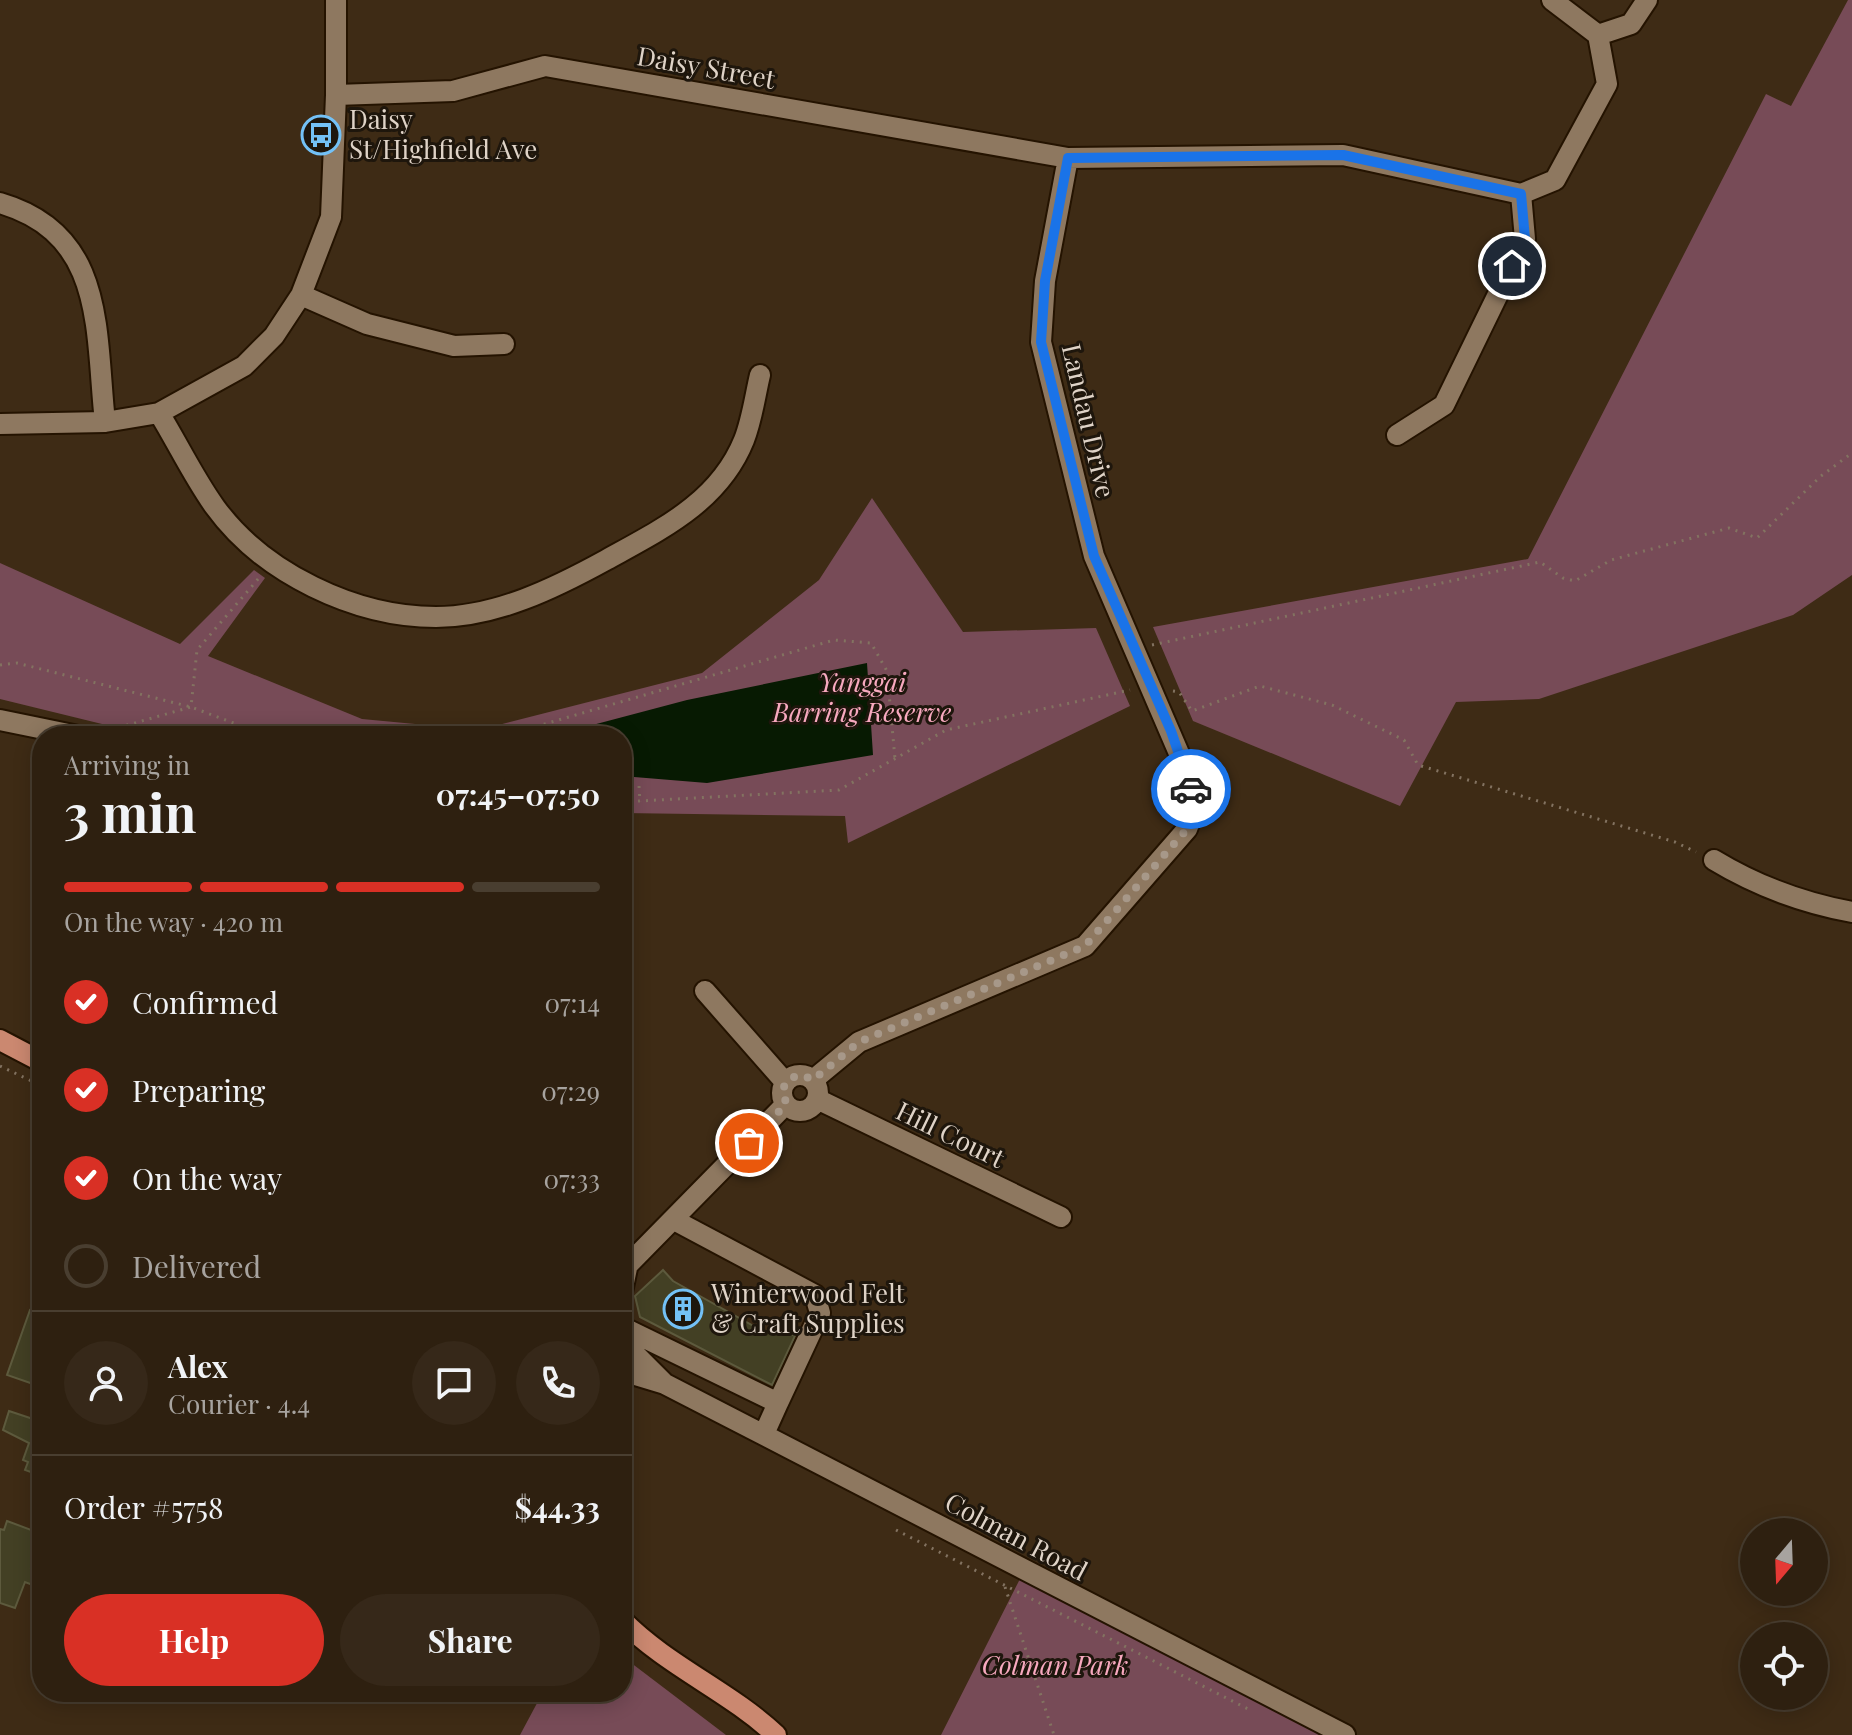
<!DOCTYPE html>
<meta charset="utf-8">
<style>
:root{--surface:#2e2010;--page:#362819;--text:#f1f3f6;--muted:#a7a39f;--line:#493e30;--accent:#d93025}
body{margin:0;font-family:"Playfair Display",serif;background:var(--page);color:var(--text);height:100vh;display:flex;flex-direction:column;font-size:30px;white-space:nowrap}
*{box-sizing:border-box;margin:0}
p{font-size:26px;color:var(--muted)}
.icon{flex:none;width:44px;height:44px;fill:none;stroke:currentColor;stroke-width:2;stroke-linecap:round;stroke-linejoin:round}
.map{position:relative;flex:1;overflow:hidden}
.side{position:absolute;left:32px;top:726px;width:600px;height:976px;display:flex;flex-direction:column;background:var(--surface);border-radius:32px;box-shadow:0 4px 20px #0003,0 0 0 2px var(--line)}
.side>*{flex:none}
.needle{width:52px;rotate:199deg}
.controls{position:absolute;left:1740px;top:1518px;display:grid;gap:16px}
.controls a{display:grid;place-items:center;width:88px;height:88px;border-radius:50%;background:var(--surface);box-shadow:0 4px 20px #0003,0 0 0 2px var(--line);font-size:40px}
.pin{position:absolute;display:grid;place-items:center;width:68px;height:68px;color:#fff;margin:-34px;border:4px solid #fff;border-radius:50%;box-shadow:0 2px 8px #0007}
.courier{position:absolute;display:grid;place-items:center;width:80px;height:80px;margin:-40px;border:6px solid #1a73e8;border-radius:50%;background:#fff;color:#222;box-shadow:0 2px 10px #0007}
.head em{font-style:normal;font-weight:700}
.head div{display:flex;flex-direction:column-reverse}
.head{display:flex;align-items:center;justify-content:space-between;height:136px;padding:0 32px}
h1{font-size:52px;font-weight:700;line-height:60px}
.bar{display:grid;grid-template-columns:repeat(4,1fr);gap:12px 8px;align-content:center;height:96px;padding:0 32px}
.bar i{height:10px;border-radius:6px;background:var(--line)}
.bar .selected{background:var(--accent)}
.bar p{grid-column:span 4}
.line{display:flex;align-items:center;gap:20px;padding:0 32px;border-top:2px solid var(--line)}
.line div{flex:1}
.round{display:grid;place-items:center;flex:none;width:84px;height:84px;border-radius:42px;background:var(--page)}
ol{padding:0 32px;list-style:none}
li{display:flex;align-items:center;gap:24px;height:88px}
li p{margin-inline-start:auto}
li .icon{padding:8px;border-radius:50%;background:var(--accent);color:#fff;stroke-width:4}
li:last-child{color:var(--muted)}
li i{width:44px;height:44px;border:4px solid var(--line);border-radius:50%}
.primary-button{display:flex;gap:16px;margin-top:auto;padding:16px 32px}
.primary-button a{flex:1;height:92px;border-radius:48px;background:var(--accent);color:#fff;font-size:32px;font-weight:700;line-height:92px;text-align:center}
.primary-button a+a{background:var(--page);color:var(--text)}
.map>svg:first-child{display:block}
.green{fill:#774b57}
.water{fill:#071a02}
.building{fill:#434024;stroke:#5d5a3d;stroke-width:2}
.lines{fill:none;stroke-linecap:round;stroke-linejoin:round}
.minor-casing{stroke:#241300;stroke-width:24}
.major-casing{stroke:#241300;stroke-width:24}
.path{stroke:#837361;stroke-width:3;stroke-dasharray:2 6;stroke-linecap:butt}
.minor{stroke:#8e7860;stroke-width:20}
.major{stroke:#cb8870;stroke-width:20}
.done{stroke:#a79889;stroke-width:8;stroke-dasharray:0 14.4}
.route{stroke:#1a73e8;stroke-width:10}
.labels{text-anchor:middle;stroke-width:6;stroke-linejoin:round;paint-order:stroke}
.street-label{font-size:26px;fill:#dfd3c7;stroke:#1e160c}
.poi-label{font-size:26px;fill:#dfd3c7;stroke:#1e160c;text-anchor:start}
.park-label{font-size:26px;font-style:italic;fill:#f8a9bf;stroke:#1e160c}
</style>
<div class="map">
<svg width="1852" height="1735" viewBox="0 0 1852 1735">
<rect width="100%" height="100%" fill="#3e2b15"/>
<path class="green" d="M1848 0H1852V575L1793 615 1539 699 1456 702 1400 806 1193 721 1153 627 1528 559 1766 94 1791 106Z
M872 498 963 632 1096 628 1130 706 848 843 845 816 622 813V736H151L0 699V563L180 644 254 570 265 578 208 656 362 719 479 730 702 673 819 580Z
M1024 1571 1345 1735H941Z
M622 1656 726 1735H520L543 1692H622Z"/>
<path class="water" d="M867 663 873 755 707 783 622 776V736H551L687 700Z"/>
<path class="building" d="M663 1270 673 1281 766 1333 771 1324 795 1336 772 1385 640 1317 635 1296Z
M30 1310 42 1314V1387L7 1375Z
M9 1411 36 1420 39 1411 42 1412V1476L25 1470 28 1462 23 1460 29 1443 3 1430Z
M7 1521 42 1534 31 1568 42 1572V1576L38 1587 25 1582 15 1608 0 1603V1529L4 1530Z"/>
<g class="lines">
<g class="minor-casing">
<path id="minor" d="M1598 35 1631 24 1647 0
M336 95 453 91 545 66 1068 158
M0 203C106 234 95 330 105 422
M301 295 367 324 454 346 504 344
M159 413C178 444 194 478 215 507 263 573 355 617 436 617 496 617 555 588 606 560 662 529 719 502 744 440 752 420 755 396 760 375
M0 424 105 422 159 413 244 366 274 336 301 295 331 217 336 95V0
M1397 435 1444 405 1525 239 1521 194
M0 720 78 736
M1714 860C1757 886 1803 903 1852 912
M705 991 785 1082
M782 1093a18 18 0 1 1 36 0a18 18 0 1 1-36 0Z
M813 1080 859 1042 1085 946 1187 829 1196 806 1187 772 1094 556 1041 342 1045 281 1068 158 1343 155 1521 194 1555 180 1607 84 1598 35 1552 0
M817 1099 1061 1217
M674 1220 815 1295 820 1313 778 1403
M622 1271 786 1104
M622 1292 627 1268
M622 1327 778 1403 764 1434
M624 1343 665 1384
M622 1371 665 1384 1345 1735"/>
</g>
<g class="major-casing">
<path id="major" d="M0 1040 42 1062
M622 1620C667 1666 729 1691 776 1735"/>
</g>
<path class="path" d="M1152 645 1540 562 1563 578 1575 581 1611 560 1729 528 1757 538 1821 476 1852 453
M0 665 17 663 191 707 268 736
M1173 691 1179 692 1192 711 1260 686 1332 705 1404 740 1418 765 1675 842 1696 852
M115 736 124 726 191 707 197 650 259 578
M473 736 524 730 834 640 871 643 887 671 895 759
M639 786 640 802
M622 802 839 790 946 730 1130 690
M0 1066 42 1086
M896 1530 1250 1710
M1005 1587 1054 1735"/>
<use href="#minor" class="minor"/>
<use href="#major" class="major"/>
</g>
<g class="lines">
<path class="done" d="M749 1143 786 1104 783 1088 790 1078 802 1075 813 1080 859 1042 1085 946 1187 829 1196 806 1191 789"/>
<path class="route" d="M1191 789 1171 731 1094 556 1041 342 1045 281 1068 158 1343 155 1521 194 1525 239 1512 266"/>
</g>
<defs>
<g id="bus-ring" transform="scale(2)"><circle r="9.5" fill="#1e160c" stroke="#73c1f6" stroke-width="1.5"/><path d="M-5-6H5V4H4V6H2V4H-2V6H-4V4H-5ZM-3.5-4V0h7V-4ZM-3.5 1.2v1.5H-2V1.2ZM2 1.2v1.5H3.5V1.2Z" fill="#73c1f6"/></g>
<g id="building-ring" transform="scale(2)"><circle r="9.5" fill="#1e160c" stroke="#73c1f6" stroke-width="1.5"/><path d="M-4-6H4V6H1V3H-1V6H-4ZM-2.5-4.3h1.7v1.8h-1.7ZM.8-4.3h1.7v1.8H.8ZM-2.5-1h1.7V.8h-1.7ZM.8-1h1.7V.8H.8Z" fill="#73c1f6"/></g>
</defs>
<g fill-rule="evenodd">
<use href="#bus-ring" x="321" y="135"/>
<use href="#building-ring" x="683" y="1309"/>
</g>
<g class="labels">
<g class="street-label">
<text transform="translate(706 68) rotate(10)" y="9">Daisy Street</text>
<text transform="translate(1088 421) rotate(77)" y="9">Landau Drive</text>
<text transform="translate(950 1135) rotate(26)" y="9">Hill Court</text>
<text transform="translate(1016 1537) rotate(28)" y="9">Colman Road</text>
</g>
<g class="poi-label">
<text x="349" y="129">Daisy<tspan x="349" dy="30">St/Highfield Ave</tspan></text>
<text x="711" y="1303">Winterwood Felt<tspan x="711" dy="30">&amp; Craft Supplies</tspan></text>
</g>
<g class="park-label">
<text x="862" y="692">Yanggai<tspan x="862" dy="30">Barring Reserve</tspan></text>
<text x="1055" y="1675">Colman Park</text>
</g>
</g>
</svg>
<div class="controls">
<a><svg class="needle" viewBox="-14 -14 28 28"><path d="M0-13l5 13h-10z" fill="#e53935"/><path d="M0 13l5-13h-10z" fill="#a7a39f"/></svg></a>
<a><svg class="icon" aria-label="locate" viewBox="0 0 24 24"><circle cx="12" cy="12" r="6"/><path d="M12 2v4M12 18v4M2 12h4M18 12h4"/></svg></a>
</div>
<div class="pin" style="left:749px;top:1143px;background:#ea580c"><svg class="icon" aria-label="bag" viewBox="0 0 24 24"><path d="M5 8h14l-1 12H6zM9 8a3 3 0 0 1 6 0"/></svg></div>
<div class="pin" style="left:1512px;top:266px;background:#1f2937"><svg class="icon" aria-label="home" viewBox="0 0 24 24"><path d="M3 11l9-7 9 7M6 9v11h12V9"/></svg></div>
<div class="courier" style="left:1191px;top:789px"><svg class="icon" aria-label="car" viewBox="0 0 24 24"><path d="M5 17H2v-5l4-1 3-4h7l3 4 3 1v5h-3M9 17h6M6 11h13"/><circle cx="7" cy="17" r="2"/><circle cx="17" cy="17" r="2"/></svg></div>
<section class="side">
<div class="head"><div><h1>3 min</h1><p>Arriving in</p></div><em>07:45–07:50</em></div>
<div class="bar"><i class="selected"></i><i class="selected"></i><i class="selected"></i><i></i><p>On the way · 420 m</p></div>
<ol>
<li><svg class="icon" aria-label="check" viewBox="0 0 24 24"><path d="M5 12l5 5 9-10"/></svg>Confirmed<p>07:14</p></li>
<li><svg class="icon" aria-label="check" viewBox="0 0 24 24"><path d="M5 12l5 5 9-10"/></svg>Preparing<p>07:29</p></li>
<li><svg class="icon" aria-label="check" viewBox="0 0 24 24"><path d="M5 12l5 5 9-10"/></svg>On the way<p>07:33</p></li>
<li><i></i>Delivered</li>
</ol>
<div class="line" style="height:144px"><a class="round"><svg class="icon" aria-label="person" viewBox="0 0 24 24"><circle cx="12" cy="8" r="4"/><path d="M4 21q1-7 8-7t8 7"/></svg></a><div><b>Alex</b><p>Courier · 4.4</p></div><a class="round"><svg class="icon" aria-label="chat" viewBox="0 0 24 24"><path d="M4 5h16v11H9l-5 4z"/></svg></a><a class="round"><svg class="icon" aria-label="phone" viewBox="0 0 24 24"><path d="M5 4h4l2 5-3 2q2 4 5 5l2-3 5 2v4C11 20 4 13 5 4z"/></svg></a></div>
<div class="line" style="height:104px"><div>Order #5758</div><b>$44.33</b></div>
<div class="primary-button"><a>Help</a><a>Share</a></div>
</section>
</div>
